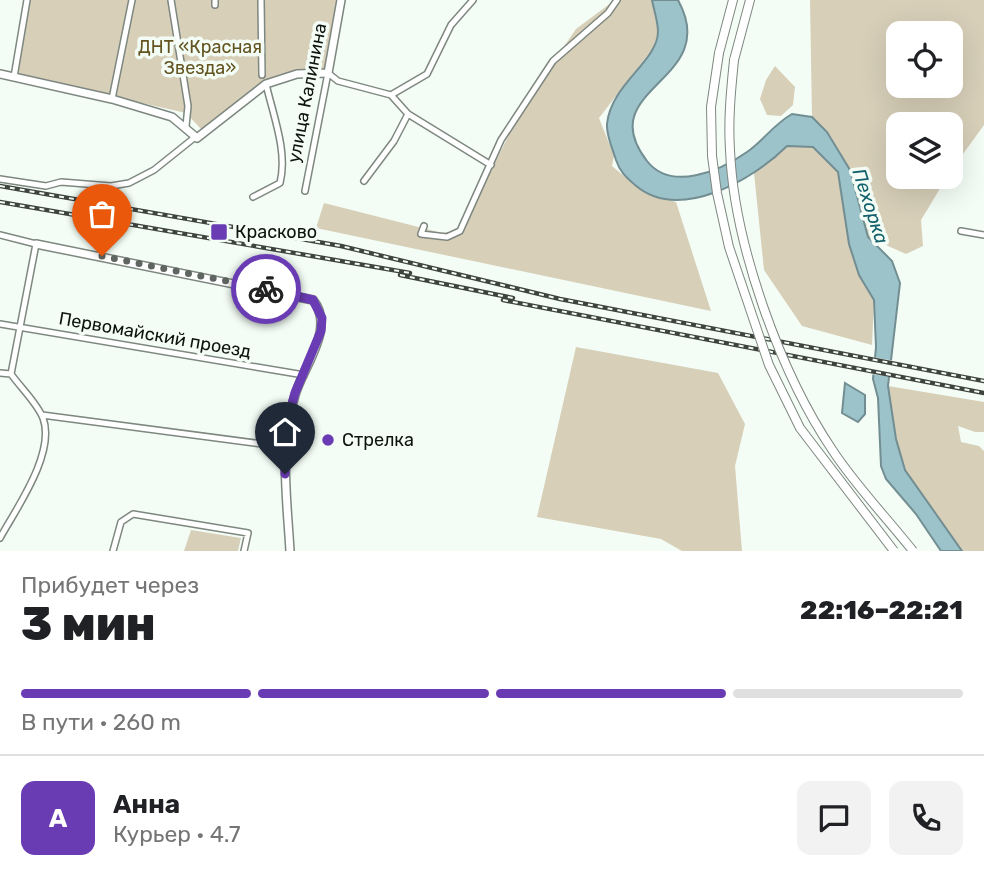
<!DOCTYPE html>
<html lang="ru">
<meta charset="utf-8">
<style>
:root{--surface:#fff;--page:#f2f2f2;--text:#202124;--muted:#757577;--line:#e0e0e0;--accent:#6a3cb4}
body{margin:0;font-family:Rubik,sans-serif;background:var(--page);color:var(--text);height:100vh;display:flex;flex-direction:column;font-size:26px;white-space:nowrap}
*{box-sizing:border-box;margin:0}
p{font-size:23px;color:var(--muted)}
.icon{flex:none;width:38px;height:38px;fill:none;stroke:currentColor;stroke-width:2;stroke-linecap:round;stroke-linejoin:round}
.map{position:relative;height:551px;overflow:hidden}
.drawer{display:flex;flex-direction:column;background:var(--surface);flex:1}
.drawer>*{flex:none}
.fabs{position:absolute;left:886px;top:21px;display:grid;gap:14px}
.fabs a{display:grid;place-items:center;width:77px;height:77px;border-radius:14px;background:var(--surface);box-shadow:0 7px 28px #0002;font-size:35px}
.pin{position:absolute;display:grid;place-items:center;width:60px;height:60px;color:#fff;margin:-72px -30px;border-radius:50% 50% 50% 0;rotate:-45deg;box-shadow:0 0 7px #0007}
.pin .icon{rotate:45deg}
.courier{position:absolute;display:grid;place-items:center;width:70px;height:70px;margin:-35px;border:5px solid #6a3cb4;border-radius:50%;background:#fff;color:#222;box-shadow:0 2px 9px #0007}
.overview em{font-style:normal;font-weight:800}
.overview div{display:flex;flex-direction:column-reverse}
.overview{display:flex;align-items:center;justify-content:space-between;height:119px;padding:0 21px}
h1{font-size:46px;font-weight:800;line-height:52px}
.bar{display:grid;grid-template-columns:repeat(4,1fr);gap:10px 7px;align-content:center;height:84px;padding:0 21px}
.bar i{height:9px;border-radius:5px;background:var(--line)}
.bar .on{background:var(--accent)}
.bar p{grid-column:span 4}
.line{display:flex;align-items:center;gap:18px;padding:0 21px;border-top:2px solid var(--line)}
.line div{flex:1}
.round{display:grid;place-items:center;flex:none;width:74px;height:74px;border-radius:14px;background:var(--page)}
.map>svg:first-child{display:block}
.green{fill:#d7cfb8;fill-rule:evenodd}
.water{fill:#9cc3c9;stroke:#728e92;stroke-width:2}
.pier{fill:#f3fdf5}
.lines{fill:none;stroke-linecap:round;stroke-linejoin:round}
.street-casing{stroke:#7e8780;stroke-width:8}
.secondary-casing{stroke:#7e8780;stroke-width:10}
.primary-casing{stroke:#7e8780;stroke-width:10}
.street{stroke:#fff;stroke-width:5}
.secondary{stroke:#fff;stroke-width:7}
.primary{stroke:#fff;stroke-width:8}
.rail-casing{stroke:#3e433f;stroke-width:4.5}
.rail{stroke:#f3fdf5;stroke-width:2;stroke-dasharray:5;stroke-linecap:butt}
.primary-bridge-casing{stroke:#7e8780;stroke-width:10;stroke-linecap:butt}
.primary-bridge{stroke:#fff;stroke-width:8}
.done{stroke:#5f6560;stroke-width:7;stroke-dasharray:0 12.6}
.route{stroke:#6a3cb4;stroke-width:9}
.poi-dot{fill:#6a3cb4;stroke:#f3fdf5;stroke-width:2.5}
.labels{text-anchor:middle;stroke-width:7;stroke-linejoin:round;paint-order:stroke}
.park-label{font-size:18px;fill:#635320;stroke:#f3fdf5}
.street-label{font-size:18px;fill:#0f1310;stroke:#f3fdf5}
.poi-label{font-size:18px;fill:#0f1310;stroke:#f3fdf5;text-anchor:start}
.water-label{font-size:19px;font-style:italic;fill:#12606b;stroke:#f3fdf5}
</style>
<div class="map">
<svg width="984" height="551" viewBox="0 0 984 551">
<rect width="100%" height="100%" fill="#f3fdf5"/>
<path class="green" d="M29 0H337L325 70 280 74 202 130 186 113 18 75Z
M615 0H652L658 32 653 48 599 118 614 156 612 166 642 191 676 202 711 311 316 228 324 203 442 233 461 230 525 103 576 29Z
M810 0H984V125L950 172V124H898V177H947L921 220 923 246 906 254 868 237C856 192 846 151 812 117ZM898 33H950V86H898Z
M775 66 795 87 793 105 781 116 767 115 760 99 766 80Z
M790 142 813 147 838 172 849 244 859 275 874 300 872 345 802 326 764 270 754 173Z
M576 347 718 373 745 424 735 466 742 551H682L661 539 537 517Z
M888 386 984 402V432H975L958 426 961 442 979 446 984 451V551H962L905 471 896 439Z
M191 530 241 538 238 551H184Z"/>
<path class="water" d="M652 0H678C723 82 590 87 647 161 671 192 720 171 747 152 763 141 774 124 792 114L812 117 827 132 850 170 868 237 892 261 900 283 888 386 896 439 905 470 962 551H941L916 514 886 479 881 466 878 398 873 379 876 347 874 300 859 275 849 244 838 172 813 147 787 146C753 180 679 223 635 185 626 177 620 172 616 160 613 150 606 135 607 124 611 84 657 62 658 32 658 22 654 10 652 0Z
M845 383 865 395V414L858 422 842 413Z"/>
<path class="pier" d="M872 357 895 361 893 377 870 374Z"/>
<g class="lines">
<g class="street-casing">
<path id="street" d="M171 0 188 106 186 126
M261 0 262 75
M215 5V0
M328 73 338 81 391 95 408 114 491 165
M14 77 27 0
M391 95 427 74 451 25 473 0
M112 99 132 0
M0 179 46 186 61 182 111 186 129 183 154 170 194 138
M364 181 394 141 408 114
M305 191 328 73
M253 197 280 183C288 152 273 115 266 84
M424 226 421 234 447 237 460 231 501 140 553 61 608 13 617 0
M961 231 984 235
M0 235 36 244 11 374
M0 324 304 375
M0 373 11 374C21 388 37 403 43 418 56 453 16 509 0 538
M42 415 270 445 284 442
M270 445 284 458
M113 551 121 522 133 514 248 533 244 551"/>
</g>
<g class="secondary-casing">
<path id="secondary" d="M0 74 112 99 172 117 197 138 266 84 297 74 328 73 341 0
M36 244 313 300C336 328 303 367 295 395 279 446 287 498 290 551"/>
</g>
<g class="primary-casing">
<path id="primary" d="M719 53 733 0
M734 60 750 0"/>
</g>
<use href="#street" class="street"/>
<use href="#secondary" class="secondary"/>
<use href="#primary" class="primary"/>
<g class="rail-casing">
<path id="rail" d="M0 186 341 246 560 299 984 381
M0 202 410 273
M400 275 513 298
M503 300 984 393"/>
</g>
<use href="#rail" class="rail"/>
<g class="primary-bridge-casing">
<path id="primary-bridge" d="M719 53 711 107 712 156 717 193 729 247 769 365 800 428 894 551
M734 60C731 90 728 119 730 150 734 244 780 373 833 451 856 486 887 518 913 551"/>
</g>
<use href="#primary-bridge" class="primary-bridge"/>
</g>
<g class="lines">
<path class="done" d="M102 256 266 289"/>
<path class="route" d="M266 289 313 300 322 318 321 331 295 393 286 425 285 474"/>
</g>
<g class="poi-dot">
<rect x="210" y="223" width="18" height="18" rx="3.5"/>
<circle cx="328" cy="440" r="7"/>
</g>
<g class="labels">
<g class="park-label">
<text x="200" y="53">ДНТ «Красная<tspan x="200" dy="21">Звезда»</tspan></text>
</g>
<g class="street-label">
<text transform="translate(307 93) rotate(-79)" y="6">улица Калинина</text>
<text transform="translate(155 335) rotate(10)" y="6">Первомайский проезд</text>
</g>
<g class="poi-label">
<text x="235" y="238">Красково</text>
<text x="342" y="446">Стрелка</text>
</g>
<g class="water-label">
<text transform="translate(871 206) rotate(72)" y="7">Пехорка</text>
</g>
</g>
</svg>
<div class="fabs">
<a><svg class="icon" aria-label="locate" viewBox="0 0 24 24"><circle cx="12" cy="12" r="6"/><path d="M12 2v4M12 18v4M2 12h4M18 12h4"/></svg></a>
<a><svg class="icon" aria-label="layers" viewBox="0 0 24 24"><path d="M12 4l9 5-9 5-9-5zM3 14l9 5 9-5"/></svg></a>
</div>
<div class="pin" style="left:102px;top:256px;background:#ea580c"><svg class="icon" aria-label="bag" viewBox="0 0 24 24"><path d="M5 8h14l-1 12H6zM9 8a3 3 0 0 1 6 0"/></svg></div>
<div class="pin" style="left:285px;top:474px;background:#1f2937"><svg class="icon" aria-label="home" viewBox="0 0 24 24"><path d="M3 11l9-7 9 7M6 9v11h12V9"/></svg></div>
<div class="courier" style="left:266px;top:289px"><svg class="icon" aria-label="bike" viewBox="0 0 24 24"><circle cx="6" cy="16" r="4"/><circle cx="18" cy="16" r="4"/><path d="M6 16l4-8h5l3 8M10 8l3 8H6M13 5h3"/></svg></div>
</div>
<section class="drawer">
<div class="overview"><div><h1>3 мин</h1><p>Прибудет через</p></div><em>22:16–22:21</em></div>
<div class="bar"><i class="on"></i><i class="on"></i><i class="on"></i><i></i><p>В пути · 260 m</p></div>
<div class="line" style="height:126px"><b class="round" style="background:var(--accent);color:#fff">А</b><div><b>Анна</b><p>Курьер · 4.7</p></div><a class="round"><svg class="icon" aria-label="chat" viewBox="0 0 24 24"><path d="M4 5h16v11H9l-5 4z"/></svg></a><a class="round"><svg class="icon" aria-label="phone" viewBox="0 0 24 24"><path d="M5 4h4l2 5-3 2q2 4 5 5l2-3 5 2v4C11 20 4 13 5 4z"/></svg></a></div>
</section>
